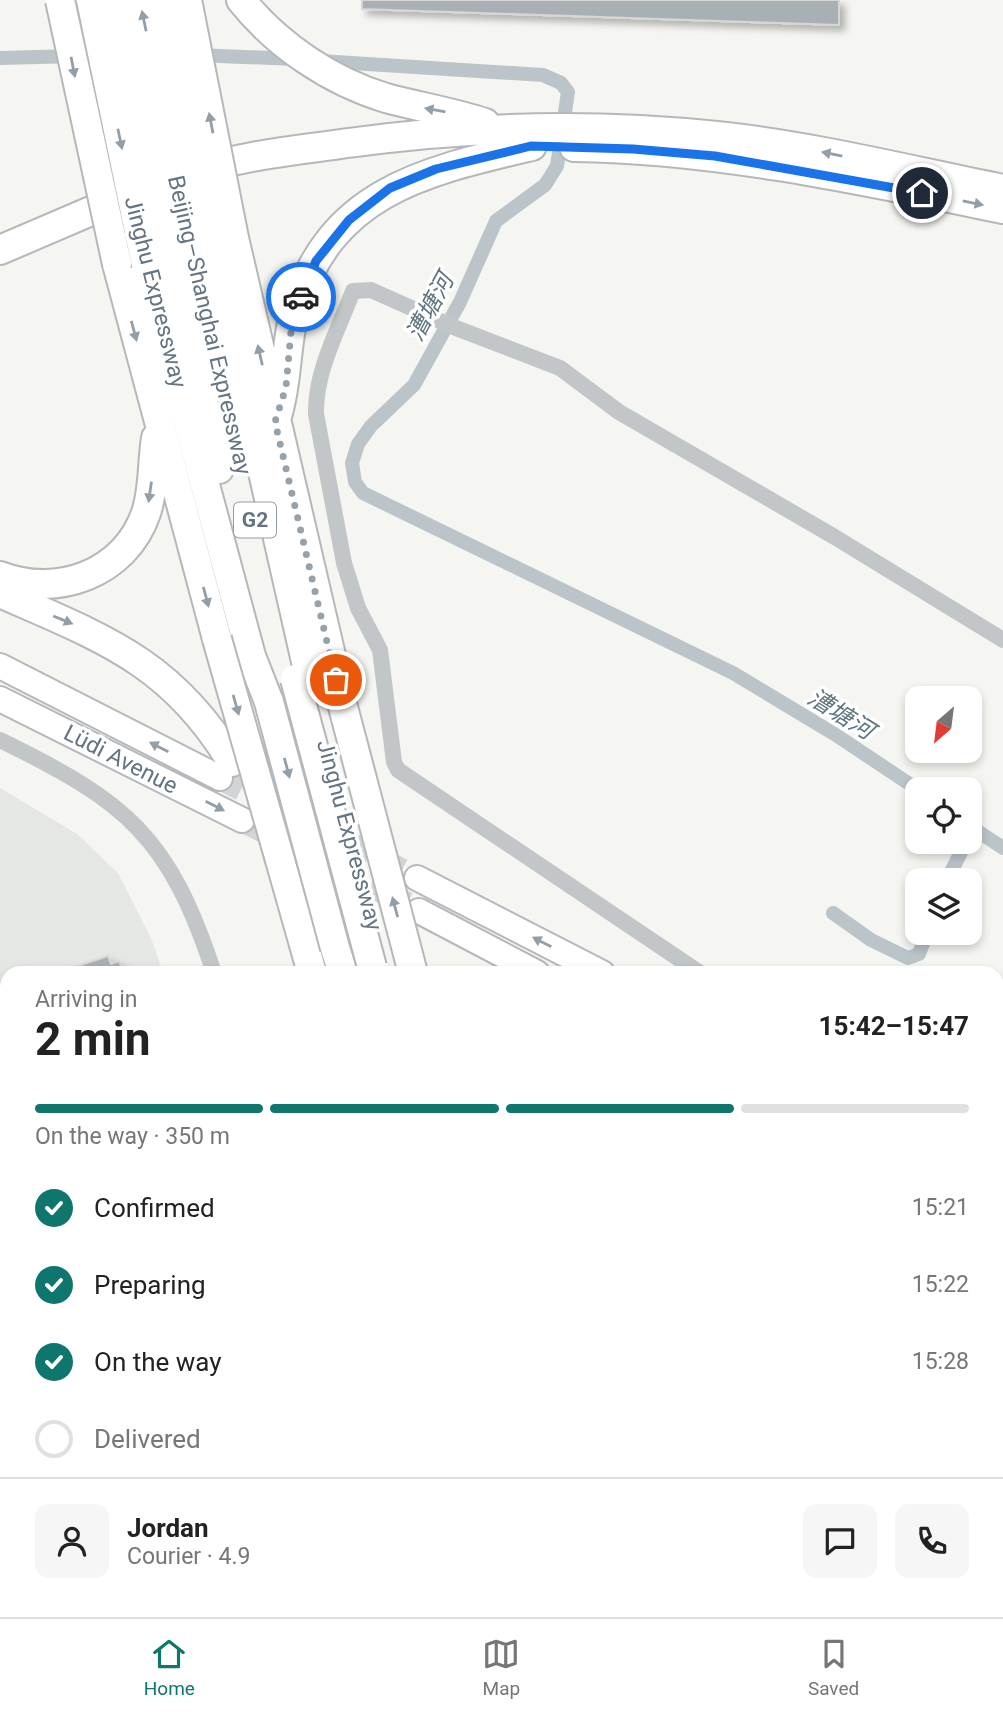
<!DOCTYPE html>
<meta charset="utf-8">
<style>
:root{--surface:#fff;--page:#f6f6f6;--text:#222;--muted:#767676;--line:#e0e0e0;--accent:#0f766e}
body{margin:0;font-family:Roboto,"Noto Sans SC",sans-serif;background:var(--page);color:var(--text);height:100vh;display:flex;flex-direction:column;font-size:26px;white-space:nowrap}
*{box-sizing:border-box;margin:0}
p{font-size:23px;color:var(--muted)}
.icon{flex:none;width:38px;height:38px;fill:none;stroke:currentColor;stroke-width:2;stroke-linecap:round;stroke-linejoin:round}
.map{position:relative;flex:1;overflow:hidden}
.side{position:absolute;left:0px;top:966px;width:1004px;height:651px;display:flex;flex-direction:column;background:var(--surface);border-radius:21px 21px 0 0;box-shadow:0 4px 10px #0003}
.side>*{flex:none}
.needle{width:46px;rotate:208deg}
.fabs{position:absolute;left:905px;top:686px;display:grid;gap:14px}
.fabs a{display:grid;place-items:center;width:77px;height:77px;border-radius:14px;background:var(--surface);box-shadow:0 4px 10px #0003;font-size:35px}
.pin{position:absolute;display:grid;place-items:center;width:60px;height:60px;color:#fff;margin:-30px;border:4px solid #fff;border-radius:50%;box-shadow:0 2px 7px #0007}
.courier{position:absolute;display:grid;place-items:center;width:70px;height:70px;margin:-35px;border:5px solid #1a73e8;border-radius:50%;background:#fff;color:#222;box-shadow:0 2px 9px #0007}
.head em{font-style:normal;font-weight:700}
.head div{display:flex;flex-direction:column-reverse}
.head{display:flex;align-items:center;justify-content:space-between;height:119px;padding:0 35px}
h1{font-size:46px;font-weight:700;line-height:52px}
.bar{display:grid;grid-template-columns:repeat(4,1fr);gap:10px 7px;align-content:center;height:84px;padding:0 35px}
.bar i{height:9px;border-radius:5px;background:var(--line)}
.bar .selected{background:var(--accent)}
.bar p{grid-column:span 4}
.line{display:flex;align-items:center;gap:18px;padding:0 35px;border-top:2px solid var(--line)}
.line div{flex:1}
.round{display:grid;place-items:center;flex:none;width:74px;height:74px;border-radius:14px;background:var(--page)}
ol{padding:0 35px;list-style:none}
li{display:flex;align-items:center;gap:21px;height:77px}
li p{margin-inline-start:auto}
li .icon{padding:7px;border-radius:50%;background:var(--accent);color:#fff;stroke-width:4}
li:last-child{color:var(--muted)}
li i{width:38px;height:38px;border:4px solid var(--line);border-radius:50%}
.tab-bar{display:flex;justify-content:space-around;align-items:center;height:98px;border-top:2px solid var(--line);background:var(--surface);font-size:19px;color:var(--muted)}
.tab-bar a{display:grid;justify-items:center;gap:4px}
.tab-bar .selected{color:var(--accent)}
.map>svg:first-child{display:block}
.built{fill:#e5e7e5}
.green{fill:#d6dcd2}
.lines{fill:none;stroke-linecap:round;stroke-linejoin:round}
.canal{stroke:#bac4c9;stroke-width:14}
.building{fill:#a8b0b6;stroke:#d6d6d4;stroke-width:2;filter:url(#shadow)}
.primary-tunnel{stroke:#d1d5d5;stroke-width:24;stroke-dasharray:24 12;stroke-linecap:butt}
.primary-casing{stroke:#b5b9bd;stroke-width:28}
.highway-casing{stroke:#b5b8bb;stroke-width:32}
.street{stroke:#c2c6c9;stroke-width:16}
.primary{stroke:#fff;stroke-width:24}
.highway{stroke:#fff;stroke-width:28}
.highway-bridge-casing{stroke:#b5b8bb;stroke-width:32;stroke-linecap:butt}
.highway-bridge{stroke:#fff;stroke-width:28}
.oneway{fill:#929ea8}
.done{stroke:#97a1a9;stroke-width:7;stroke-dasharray:0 12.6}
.route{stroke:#1a73e8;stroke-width:9}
.labels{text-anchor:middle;stroke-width:7;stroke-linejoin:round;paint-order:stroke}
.shield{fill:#fff;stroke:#929ea8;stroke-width:2}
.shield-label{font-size:21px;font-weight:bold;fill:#647482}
.street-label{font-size:23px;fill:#647482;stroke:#fff}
.water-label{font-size:24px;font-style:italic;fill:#60767f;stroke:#fff}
</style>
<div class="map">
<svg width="1003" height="1617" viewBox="0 0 1003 1617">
<defs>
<filter id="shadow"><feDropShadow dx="5.5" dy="5.5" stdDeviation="3.5" flood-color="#0004"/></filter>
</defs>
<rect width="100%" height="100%" fill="#f5f5f1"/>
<path class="built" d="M0 788 77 834 118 873 151 938 163 973H7V1610H365V1617H0Z"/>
<path class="green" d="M1003 1277V1617H949L942 1610H998V1283Z"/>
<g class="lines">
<path class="canal" d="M195 55 297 59
M0 58 77 56
M320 61 543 75 561 83 568 92 557 166 545 185 496 221 460 302 414 385 371 426 358 444 352 463 355 482 363 493 733 673 836 735 917 789
M970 826 1003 848
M947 880 966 842
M833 913 871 940 908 958 919 954 927 933"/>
</g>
<path class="building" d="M362 0H839V25L362 9Z
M108 956 111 964 119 961 124 973H57Z
M0 1043 7 1064V1123L0 1125Z
M7 1154V1182L5 1176 0 1178V1157Z
M0 1253 7 1267V1286L0 1288Z"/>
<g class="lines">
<path class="primary-tunnel" d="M220 778 417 878
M242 820 407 904"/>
<g class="primary-casing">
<path id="primary" d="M0 666 220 778
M0 699 242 820
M417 878 602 973
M419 911 537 973"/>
</g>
<g class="highway-casing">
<path id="highway" d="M241 0C277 45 330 81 386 98 419 107 452 112 485 123
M574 147C719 149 861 180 1003 209
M198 171C242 155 301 150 348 143 471 126 594 123 717 136 813 146 908 170 1003 189
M234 238 342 703
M0 250 126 196
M213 252 312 688
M193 256 221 381
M170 260 219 469
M117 264 217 639
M146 265 251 656 269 702
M277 416C288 381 285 345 295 310 330 191 426 171 532 146
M0 576C57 598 125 574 146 513 154 489 152 463 156 438
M0 593C102 638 171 661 232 762
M280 860 312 973
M335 948 343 973
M998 1190 1003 1181
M998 1243 1003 1234
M534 1610 537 1617
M571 1610 573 1617
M605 1610 607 1617
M862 1610 865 1617
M904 1610 909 1617
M455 1617V1610"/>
</g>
<path class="street" d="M0 740C127 802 169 836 214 973
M700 973 398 770 394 762 380 650 358 608 344 563 316 414C315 372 338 330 353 291L371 290 456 328 560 368 619 412 833 536 1003 640
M998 1136 1003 1139
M0 1416 7 1433
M59 1610 61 1617
M210 1617 231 1610
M388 1617 389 1610
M425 1617 431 1610"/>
<use href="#primary" class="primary"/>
<use href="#highway" class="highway"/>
<g class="highway-bridge-casing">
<path id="highway-bridge" d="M60 0 117 264
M91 0 146 265
M116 0 170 260
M139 0 193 256
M161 0 213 252
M187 0 234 238
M217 639 280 860
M295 679 372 967
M269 702 335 948
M342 703 413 973"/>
</g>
<use href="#highway-bridge" class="highway-bridge"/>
</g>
<defs><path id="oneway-solid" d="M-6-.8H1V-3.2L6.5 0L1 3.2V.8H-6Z" transform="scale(1.75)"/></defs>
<g class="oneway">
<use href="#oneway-solid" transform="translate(144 21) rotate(-102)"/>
<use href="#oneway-solid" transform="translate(73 67) rotate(79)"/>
<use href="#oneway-solid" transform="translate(435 110) rotate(-170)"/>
<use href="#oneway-solid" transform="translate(211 123) rotate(-101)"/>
<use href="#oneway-solid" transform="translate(120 139) rotate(78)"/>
<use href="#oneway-solid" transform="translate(832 154) rotate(-169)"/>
<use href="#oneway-solid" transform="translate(973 203) rotate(11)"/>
<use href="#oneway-solid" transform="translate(134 331) rotate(75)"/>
<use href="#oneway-solid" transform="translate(260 355) rotate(-103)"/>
<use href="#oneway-solid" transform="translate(150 492) rotate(98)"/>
<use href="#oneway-solid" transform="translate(206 597) rotate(75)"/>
<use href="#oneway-solid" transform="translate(63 620) rotate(22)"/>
<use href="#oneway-solid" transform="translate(236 705) rotate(74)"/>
<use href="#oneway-solid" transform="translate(159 747) rotate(-153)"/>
<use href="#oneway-solid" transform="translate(287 768) rotate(75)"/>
<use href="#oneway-solid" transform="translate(215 806) rotate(27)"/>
<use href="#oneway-solid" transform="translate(395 907) rotate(-105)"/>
<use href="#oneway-solid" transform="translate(542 942) rotate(-153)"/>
</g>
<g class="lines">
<path class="done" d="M301 297 291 331 286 387 275 422 336 680"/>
<path class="route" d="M301 297 316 261 349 220 390 188 436 169 531 146 633 149 715 156 922 193"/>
</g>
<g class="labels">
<rect class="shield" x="234" y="502.5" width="42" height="35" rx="5"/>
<g class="shield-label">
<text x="255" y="527">G2</text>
</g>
<g class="street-label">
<text transform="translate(156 292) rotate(76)" y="8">Jinghu Expressway</text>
<text transform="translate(210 325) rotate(77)" y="8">Beijing–Shanghai Expressway</text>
<text transform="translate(121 759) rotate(27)" y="8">Lüdi Avenue</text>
<text transform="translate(350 835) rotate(75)" y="8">Jinghu Expressway</text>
</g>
<g class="water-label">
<text transform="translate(430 307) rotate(-62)" y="8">漕塘河</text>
<text transform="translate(841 714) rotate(32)" y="8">漕塘河</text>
</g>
</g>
</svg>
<div class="fabs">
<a><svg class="needle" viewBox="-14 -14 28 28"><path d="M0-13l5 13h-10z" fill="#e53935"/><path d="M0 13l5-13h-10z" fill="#767676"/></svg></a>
<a><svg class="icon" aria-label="locate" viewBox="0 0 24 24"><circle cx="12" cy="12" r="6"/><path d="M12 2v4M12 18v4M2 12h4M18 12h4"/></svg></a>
<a><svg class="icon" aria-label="layers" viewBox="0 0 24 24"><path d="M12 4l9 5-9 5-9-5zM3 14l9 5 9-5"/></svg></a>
</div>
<div class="pin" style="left:336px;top:680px;background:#ea580c"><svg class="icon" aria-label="bag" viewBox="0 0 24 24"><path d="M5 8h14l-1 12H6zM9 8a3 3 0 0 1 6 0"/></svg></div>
<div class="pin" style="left:922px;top:193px;background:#1f2937"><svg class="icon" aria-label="home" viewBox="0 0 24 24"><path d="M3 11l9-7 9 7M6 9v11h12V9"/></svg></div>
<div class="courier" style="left:301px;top:297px"><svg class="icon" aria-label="car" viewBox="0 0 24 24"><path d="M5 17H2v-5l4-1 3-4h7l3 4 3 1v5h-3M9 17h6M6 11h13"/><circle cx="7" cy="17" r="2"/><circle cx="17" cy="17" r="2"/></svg></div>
<section class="side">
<div class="head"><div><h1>2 min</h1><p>Arriving in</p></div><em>15:42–15:47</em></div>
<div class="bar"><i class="selected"></i><i class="selected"></i><i class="selected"></i><i></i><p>On the way · 350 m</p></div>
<ol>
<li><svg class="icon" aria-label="check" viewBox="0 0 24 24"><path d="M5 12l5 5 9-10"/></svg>Confirmed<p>15:21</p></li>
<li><svg class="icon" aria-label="check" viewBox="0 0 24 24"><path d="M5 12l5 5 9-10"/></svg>Preparing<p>15:22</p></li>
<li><svg class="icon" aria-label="check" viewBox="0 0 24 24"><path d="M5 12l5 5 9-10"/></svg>On the way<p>15:28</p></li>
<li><i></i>Delivered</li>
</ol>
<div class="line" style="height:126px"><a class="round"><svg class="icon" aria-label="person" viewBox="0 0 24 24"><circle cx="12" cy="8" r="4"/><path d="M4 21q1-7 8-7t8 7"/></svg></a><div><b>Jordan</b><p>Courier · 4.9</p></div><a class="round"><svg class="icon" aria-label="chat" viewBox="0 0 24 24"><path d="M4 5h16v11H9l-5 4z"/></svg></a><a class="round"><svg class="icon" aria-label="phone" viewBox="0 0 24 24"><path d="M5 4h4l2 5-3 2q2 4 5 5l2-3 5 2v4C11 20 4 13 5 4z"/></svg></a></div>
</section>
</div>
<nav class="tab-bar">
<a class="selected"><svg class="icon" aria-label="home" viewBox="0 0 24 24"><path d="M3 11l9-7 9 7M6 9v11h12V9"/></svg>Home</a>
<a><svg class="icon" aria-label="map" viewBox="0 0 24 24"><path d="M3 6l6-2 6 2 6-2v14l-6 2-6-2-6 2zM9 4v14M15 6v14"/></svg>Map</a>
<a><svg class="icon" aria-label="saved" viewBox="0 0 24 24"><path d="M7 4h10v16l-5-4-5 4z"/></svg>Saved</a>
</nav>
